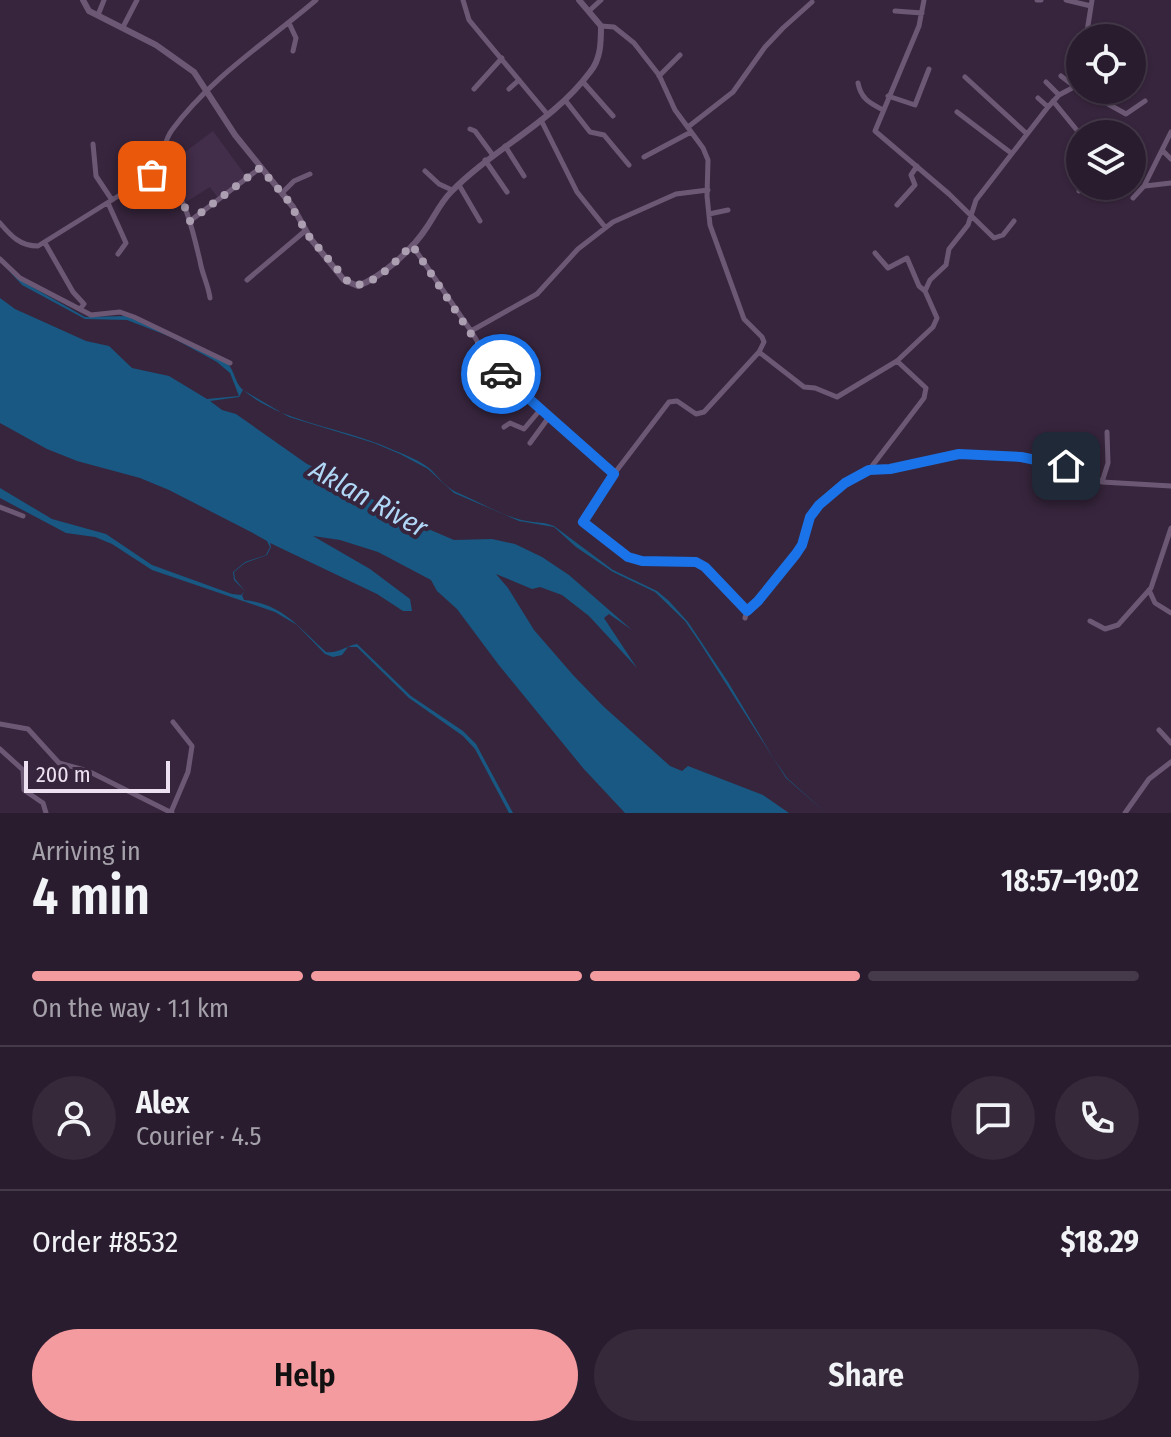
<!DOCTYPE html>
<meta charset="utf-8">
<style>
:root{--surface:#291c2e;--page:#35293a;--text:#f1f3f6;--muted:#a5a1aa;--line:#453a4a;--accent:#f49b9f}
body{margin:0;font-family:"Fira Sans Condensed",sans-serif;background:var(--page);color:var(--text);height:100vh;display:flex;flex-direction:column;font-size:30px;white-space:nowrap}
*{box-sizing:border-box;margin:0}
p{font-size:26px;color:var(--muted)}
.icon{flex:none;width:44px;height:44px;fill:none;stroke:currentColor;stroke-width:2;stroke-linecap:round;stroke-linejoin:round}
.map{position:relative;height:813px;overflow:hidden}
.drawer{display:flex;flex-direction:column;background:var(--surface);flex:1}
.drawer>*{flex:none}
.tools{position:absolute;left:1066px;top:24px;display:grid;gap:16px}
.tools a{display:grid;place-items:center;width:80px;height:80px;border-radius:50%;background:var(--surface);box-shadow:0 2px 6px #0004,0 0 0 2px var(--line);font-size:40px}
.scale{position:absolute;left:24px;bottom:20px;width:146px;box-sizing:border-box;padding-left:8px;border:4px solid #ede1f1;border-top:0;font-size:22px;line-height:28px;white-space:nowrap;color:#ede1f1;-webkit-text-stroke:6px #37253d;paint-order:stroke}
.pin{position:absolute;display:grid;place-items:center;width:68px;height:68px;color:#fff;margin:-34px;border-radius:16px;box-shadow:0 4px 12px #0006}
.courier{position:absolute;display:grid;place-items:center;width:80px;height:80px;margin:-40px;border:6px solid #1a73e8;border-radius:50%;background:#fff;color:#222;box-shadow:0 2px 10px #0007}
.headline em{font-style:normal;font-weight:600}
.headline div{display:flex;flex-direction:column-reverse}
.headline{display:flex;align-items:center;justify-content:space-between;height:136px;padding:0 32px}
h1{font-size:52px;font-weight:600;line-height:60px}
.bar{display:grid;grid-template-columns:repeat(4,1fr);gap:12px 8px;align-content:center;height:96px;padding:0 32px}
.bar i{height:10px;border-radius:6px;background:var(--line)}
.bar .on{background:var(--accent)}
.bar p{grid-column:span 4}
.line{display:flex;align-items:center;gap:20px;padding:0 32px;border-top:2px solid var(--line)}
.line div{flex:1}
.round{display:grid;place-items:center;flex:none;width:84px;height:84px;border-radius:42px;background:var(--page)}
.cta{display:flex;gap:16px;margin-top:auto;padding:16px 32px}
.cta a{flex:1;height:92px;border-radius:48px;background:var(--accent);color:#111;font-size:32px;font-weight:600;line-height:92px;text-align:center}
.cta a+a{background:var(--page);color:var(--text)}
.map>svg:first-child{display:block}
.built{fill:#422d4a}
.water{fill:#185882}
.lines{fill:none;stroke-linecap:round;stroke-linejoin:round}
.minor{stroke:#6c5874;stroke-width:5}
.tertiary{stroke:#6c5874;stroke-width:6}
.done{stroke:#ad9fb2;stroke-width:8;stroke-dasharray:0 14.4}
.route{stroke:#1a73e8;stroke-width:10}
.labels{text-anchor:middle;stroke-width:8;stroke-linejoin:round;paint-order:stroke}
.water-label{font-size:28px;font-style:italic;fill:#b1d7f6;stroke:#37253d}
</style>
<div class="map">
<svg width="1171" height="813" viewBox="0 0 1171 813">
<rect width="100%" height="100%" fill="#37253d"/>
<path class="built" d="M213 131 246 176 218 198 210 187 186 202 165 167Z"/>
<path class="water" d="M0 261 18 279 85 317 127 316 227 363C235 371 234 381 242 389 277 420 336 427 379 444 395 451 414 457 429 468 438 476 445 487 456 492 475 500 499 514 518 519 530 523 542 521 554 526L613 570 657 591 669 601 688 622 728 682 774 759 787 778 826 813 786 778 700 643 685 621 655 592 613 572 576 547 554 527 519 521 503 514 454 493 428 469 400 454 374 443 289 417 243 390 239 397 210 401 222 410 236 414 307 464 334 476 405 519 454 540 492 539 515 544 542 557 569 575 632 630 609 614 604 618 637 668 589 616 562 595 540 587 532 589 496 574 508 588 534 630 573 675 603 706 670 766 682 771 688 766 763 795 789 813H625L583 768 498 664 457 609 437 591 431 580 378 552 340 540 313 536 370 569 410 599 412 611H403L377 594 270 543 271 547 267 555 245 563 234 572 235 579 245 591 242 595 244 600C283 604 299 628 326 652 337 654 346 646 357 644L411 696 463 731 476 744 513 813H509L475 749 463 736 409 698 357 647H348L342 655 333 657 325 654 297 625 275 612 152 570 112 544 95 537 66 533 0 498V488L52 519 106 534 152 565 232 594 241 595 245 591 234 580 233 572 245 562 266 555 270 547 267 541 251 532 169 490 140 478 77 461 47 449 0 423V298L15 309 86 341 109 346 132 368 169 376 207 399 239 396 230 373 217 362 171 337 127 320 85 319 22 285Z"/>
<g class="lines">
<path class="minor" d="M463 0 469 20 548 115
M924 0 919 26 875 131 949 194 994 238 1003 235 1014 221
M1037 0H1041
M1066 0 1091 6
M589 11 601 0
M895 11 922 13
M98 15 104 0
M289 23 296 38 293 51
M601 26 614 27 634 43 659 75 675 110 703 148 708 160 707 196 710 225 744 319 762 337 764 342 759 352 704 412 696 414 677 401 669 402 614 474 583 522 628 557 642 561 696 562 705 567 747 611
M123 27 137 0
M1086 38 1092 0
M659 76 680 55
M1061 76 1074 86
M965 77 1027 134
M583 82 613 116
M1046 82 1059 95
M858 83C861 99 870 103 883 110
M474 89 502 58
M509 89 519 80
M1083 90 1126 114 1145 101
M888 96 915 105 929 69
M1038 98 1048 107
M565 100 590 132 604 135 629 165
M1053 101 1080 134
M957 112 1011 153
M541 120 577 192 605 227
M688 127 733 92 765 47 783 28 812 2
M470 129 475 131 492 154
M93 144 96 176 112 200
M505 146 524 176
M1162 150 1171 159
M644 157 691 132
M485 160 507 192
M158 168C185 191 192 228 200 261 202 274 208 284 210 298
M425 171 439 184 452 190
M459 185 480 221
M1145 186 1171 183
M1079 191 1081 186
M282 193 294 181 310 174
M1133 198 1144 186 1171 132
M108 203 126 243 118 254
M897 205 915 185 911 175 917 166
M709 214 728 210
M190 221 260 168
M0 223C11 236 20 246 38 246L152 175C163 163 162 143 172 130 211 77 268 41 316 0
M45 243 73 292 84 304 80 309
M412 245 471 331
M875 253 888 268 907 258 919 286 925 291
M0 259 20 278 91 315 120 312 134 317 230 363
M247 280 305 231
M759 352 804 387 815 388 837 397 897 361 933 327 937 318 925 291 930 280 946 265 949 249 968 225 976 200 1048 107 1059 95 1076 86 1080 77
M504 427 510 423 524 429 540 410
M530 443 549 417
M870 470 890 469 959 454 1021 457 1079 468 1102 482 1171 486
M614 474 493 367 471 331 537 294 578 249 613 222 676 194 708 190
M1102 482 1108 463 1107 432
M0 507 23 516
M1149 590 1155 603 1171 613
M745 618 747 611 758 601 796 554 802 545 810 517 819 505 845 483 869 470 924 398 926 388 897 361
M1090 621 1105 629 1118 625 1151 588 1171 528
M0 724 28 729 59 763 88 771 172 813
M1159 730 1171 743
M0 749 23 770 24 790 43 803 46 813
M171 812 188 772 192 746 173 722
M1125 813 1149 779 1171 762"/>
<path class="tertiary" d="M83 0 89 11 156 45 194 72 235 135 293 207 310 238 344 280 358 286C383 276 412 250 427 227 435 215 441 202 451 192 494 148 553 122 590 72 601 59 601 42 601 26L579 0"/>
</g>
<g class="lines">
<path class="done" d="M152 175 158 168C175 182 183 201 190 221L260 168 287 199 310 238 350 284C373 290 397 259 412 245L493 367 501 374"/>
<path class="route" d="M501 374 614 474 583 522 628 557 642 561 696 562 705 567 747 611 758 601 796 554 802 545 810 517 819 505 845 483 869 470 890 469 959 454 1021 457 1066 466"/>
</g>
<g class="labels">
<g class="water-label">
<text transform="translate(369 498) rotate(29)" y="10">Aklan River</text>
</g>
</g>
</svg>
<div class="tools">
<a><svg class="icon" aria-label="locate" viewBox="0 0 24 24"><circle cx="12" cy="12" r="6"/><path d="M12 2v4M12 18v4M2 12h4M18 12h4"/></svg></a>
<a><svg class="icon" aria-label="layers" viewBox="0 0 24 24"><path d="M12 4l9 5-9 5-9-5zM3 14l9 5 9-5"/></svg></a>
</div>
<div class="scale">200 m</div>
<div class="pin" style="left:152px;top:175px;background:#ea580c"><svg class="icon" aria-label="bag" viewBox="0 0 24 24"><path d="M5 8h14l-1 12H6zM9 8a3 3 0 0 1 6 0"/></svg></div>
<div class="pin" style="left:1066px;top:466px;background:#1f2937"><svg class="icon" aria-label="home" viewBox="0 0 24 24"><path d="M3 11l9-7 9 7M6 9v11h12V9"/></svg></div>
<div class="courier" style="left:501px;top:374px"><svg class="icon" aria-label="car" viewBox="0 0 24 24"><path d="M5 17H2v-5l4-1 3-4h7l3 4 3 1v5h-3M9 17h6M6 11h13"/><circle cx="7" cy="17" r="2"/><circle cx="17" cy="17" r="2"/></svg></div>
</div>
<section class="drawer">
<div class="headline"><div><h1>4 min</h1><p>Arriving in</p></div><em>18:57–19:02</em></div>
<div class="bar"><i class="on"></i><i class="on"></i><i class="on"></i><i></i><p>On the way · 1.1 km</p></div>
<div class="line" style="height:144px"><a class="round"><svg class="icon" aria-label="person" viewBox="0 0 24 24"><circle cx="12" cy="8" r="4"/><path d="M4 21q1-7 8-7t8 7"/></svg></a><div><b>Alex</b><p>Courier · 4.5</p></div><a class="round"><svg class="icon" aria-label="chat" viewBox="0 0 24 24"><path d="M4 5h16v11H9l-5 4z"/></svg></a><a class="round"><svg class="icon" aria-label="phone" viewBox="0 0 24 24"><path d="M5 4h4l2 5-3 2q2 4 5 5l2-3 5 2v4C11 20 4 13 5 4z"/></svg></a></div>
<div class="line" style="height:104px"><div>Order #8532</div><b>$18.29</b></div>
<div class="cta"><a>Help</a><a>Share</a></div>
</section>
